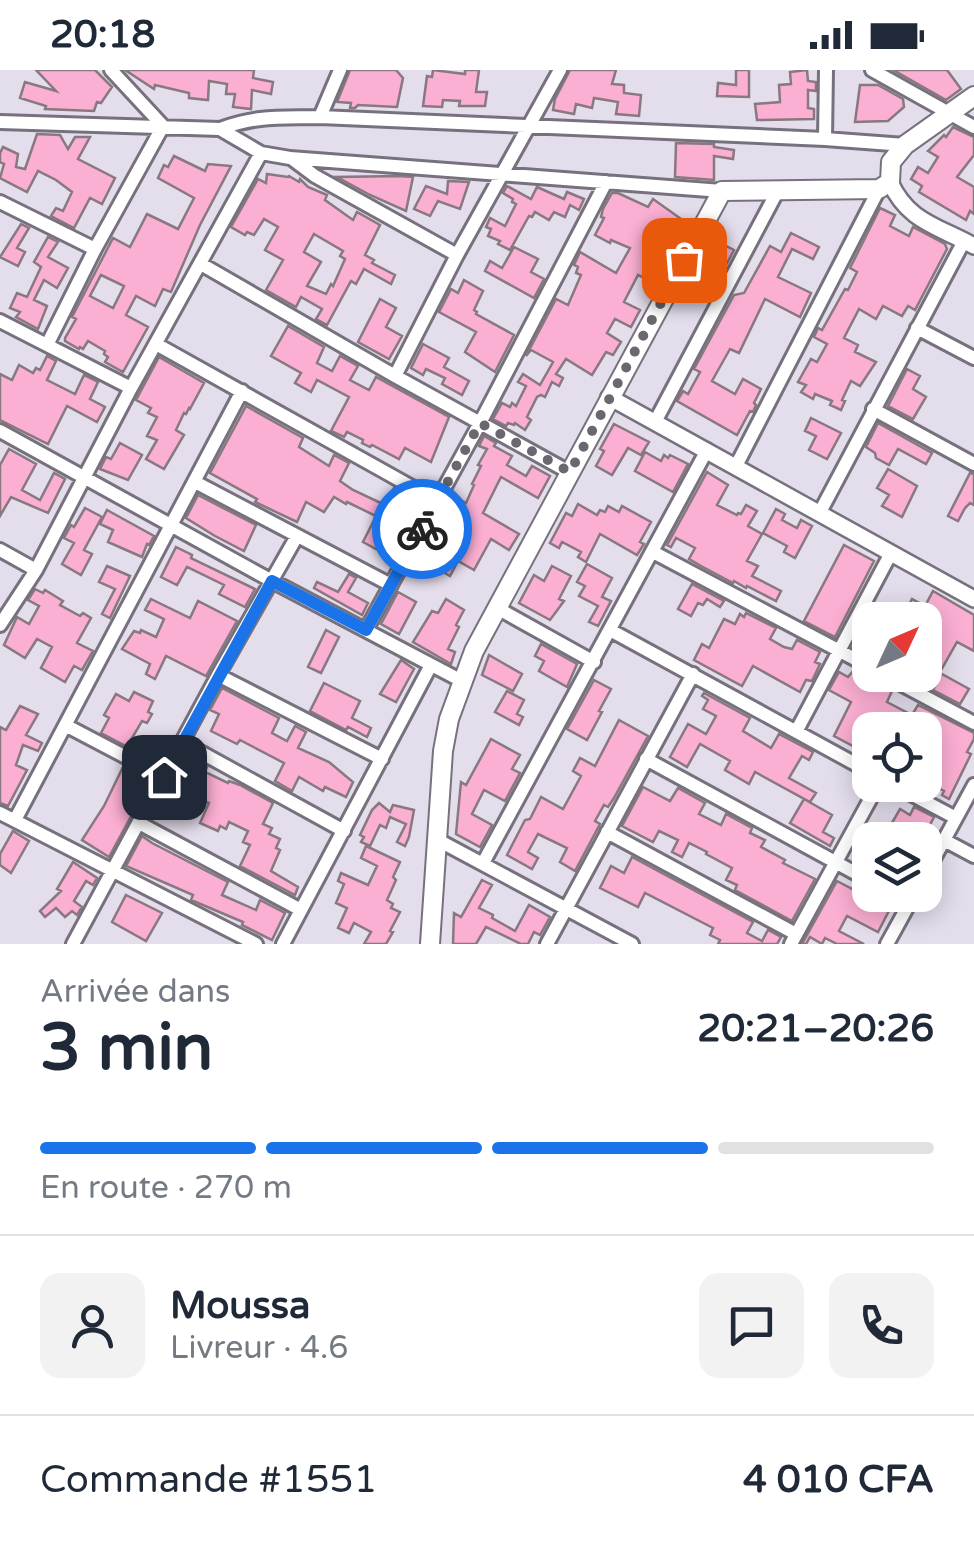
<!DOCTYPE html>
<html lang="fr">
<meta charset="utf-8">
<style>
:root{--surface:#fff;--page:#f2f2f3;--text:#1f2937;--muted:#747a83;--line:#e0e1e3;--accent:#1a73e8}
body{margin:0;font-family:"Varela Round",sans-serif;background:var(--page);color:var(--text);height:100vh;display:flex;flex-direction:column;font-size:38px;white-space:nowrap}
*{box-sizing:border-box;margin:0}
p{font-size:32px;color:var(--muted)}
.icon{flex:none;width:55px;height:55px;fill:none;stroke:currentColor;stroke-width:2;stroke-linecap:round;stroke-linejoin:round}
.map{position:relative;height:874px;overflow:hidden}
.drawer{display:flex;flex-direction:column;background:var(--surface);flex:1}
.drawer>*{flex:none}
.needle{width:65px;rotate:46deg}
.fabs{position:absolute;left:852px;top:532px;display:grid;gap:20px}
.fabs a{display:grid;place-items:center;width:90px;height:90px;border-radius:20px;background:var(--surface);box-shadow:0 5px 25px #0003;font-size:50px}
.pin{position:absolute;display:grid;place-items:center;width:85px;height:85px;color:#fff;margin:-42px;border-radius:20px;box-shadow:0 5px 15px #0006}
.courier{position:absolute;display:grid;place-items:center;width:100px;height:100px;margin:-50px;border:8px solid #1a73e8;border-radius:50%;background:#fff;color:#222;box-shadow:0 2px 12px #0007}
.overview em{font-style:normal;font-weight:700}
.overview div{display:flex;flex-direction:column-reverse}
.overview{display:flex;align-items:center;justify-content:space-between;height:170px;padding:0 40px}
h1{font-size:65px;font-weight:700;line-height:75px}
.bar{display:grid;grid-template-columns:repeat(4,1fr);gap:15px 10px;align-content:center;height:120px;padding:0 40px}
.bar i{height:12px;border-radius:8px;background:var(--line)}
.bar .selected{background:var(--accent)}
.bar p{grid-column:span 4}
.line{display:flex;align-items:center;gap:25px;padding:0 40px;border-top:2px solid var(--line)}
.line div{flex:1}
.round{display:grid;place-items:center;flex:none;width:105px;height:105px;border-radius:20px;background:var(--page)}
.status{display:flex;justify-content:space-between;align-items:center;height:70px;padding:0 50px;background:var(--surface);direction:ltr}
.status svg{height:28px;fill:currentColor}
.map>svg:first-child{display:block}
.building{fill:#fbafd3;stroke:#88787f;stroke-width:2.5;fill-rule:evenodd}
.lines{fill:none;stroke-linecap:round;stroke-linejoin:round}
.minor-casing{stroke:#77717e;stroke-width:18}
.tertiary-casing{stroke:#77717e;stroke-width:20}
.secondary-casing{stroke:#77717e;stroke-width:22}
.minor{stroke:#fff;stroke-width:12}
.tertiary{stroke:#fff;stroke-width:15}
.secondary{stroke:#fff;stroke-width:18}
.done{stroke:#6a676f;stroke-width:10;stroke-dasharray:0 18}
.route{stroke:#1a73e8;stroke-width:12}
</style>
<div class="status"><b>20:18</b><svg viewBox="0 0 49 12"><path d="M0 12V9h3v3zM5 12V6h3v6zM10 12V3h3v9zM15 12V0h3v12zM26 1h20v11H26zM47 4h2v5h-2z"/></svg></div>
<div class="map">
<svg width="974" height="874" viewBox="0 0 974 874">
<rect width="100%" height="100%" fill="#e4ddec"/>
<path class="building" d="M36 0H95L112 17 101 33 97 32 94 41 45 39 46 36 20 28 25 12 56 21Z
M125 0H254L253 8 273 12 271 24 252 20 251 39 233 37 235 24H226L227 14 209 11 208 30 189 28V23L155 15 154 19Z
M350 0H396L403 8 397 37 358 35 355 38H350L351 33 337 32Z
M433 0 465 4V0H479L476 22H487L485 36H459L460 31 443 30 442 37 423 36 427 6 432 7Z
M570 0H616L612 14 624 15V23L641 25 639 46 616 44 618 32 594 28 592 38 576 34 574 44 553 40 555 29Z
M736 0H749V27L717 26 718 13 736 15Z
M807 0 808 11 816 12V21L808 20V38L814 39V49L757 50 755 34 780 32 779 15 791 14 790 2Z
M893 0H947L961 19 946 30Z
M860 15H878L903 29 904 37 888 51 855 52Z
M953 57 974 67V85L957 107 974 117V144L970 141 966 150 919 122 922 116 911 109 918 97 928 103 938 87 928 81 944 65 946 67Z
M37 64 60 65 68 79 75 67H90L78 89 115 108 102 134 90 128 74 158 51 146 56 138 63 141 72 122 56 110 38 101 27 122 0 108 4 94 0 92V83L3 77 18 84 16 97 25 99Z
M676 73 714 74V77L734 80 733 89 714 86V110L675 107Z
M174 86 205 101 208 94 231 96 200 155 171 222 163 219 155 236 136 226 126 245 148 257 123 302 105 292 108 287 104 284 105 281 88 271 83 279 80 277 79 279 65 271V268L76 249 72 247 113 168 130 177 147 144 178 159 194 128 158 108 164 95 168 97ZM101 205 124 216 113 238 90 226Z
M267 104 288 107 289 106 299 112 300 109 308 117 327 125 325 130 353 150 357 142 380 155 365 185 374 190 372 193 395 205 391 214 364 199 356 214 351 211 327 255 316 249 322 239 301 227 296 237 266 220 283 190 265 180 278 157 264 149 254 165 247 162 245 165 231 157 258 109 266 113ZM314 164 343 181 340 186 345 189 333 216 331 214 326 224 307 216 321 192 304 182Z
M399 106 413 107 406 141 370 125 337 107Z
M448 111 469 112 460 139 438 131 430 146 414 139 426 116 447 124Z
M507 116 531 129 537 117 564 129 567 122 584 129 579 140 570 135 565 147 554 142 549 150 535 142 532 147 529 146 510 180 498 174 500 171 488 166 491 159 486 157 490 148 505 156 516 134 512 132 513 129 503 123Z
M612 123H618L648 137 653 129 684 151 675 165 677 166 652 212 638 205 624 232 640 240 631 257 615 249 607 263 621 272 613 285 606 282 592 305 566 289 556 304 563 308 559 316 552 312 545 327 541 325 537 327 527 347 531 350 525 360 515 353 514 355 508 353 506 356 493 349 502 333 510 337 512 333 516 336 526 316 518 312 523 304 540 315 553 292 531 280 526 286 556 229 568 235 581 205 576 203 578 197 574 195 580 182 616 203 630 178 611 170 610 173 595 165 604 148 601 147 603 139Z
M880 138 895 145 890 156 909 166 913 157 945 174 947 179 915 240 908 236 902 246 883 236 876 249 859 239 844 268 858 275 855 282 876 292 860 316 851 311 842 330 845 331 841 340 830 335 832 331 815 324 813 329 801 322 806 315 798 312 811 289 817 292 827 274 814 267 818 258 822 260 845 219 848 220 857 202 850 198Z
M21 154 29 158 17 178 25 182 18 196 0 187Z
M791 163 819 177 813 189 792 179 778 207 811 223 800 247 765 229 739 283 730 279 712 311 735 324 743 309 761 319 754 333 756 335 753 342 750 341 737 365 677 331 683 321 688 324 700 302 694 299 734 225 744 223 770 176 781 182Z
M48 167 58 172 48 187 68 198 57 218 44 210 34 230 47 236 38 259 16 247 20 242 10 238 17 223 27 227 41 197 34 192Z
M712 169 734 180 724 199 703 188Z
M514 177 538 189 531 202 544 209 534 228 485 201 490 191 502 198Z
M464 210 483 221 474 240 477 242 476 244 514 265 495 302 465 282 476 262 439 242 451 219 458 223Z
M380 229 396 238 386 257 402 266 389 289 358 272Z
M288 256 324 277 317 293 332 301 340 286 358 296 350 310 369 320 376 307 449 347 431 392 405 378 399 389 372 375 370 377 362 373 363 370 347 362 344 367 331 361 349 327 317 310 311 322 295 313 301 303 271 286Z
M423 274 449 288 444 297 469 311 462 325 442 314 445 308 426 299 423 305 411 298Z
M47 286 56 291 47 310 75 324 84 305 98 312 90 329 105 337 97 352 67 336 48 374 0 350V304L12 310 19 295 33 303 36 298 40 300Z
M159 287 204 313 190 339 189 338 186 344 184 343 176 360 184 365 164 399 146 389 157 370 147 366 157 347 148 343 151 338 136 330Z
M907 299 920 306 913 319 926 327 913 349 888 336Z
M246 336 303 368 299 377 329 396 334 385 349 393 340 411 353 420 385 435 394 418 409 427 398 445 412 453 406 465 401 462 389 486 363 472 376 446 347 432 346 434 334 427 324 442 306 432 297 452 255 432 257 429 210 403Z
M811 348 841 363 827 389 809 380 816 366 805 361Z
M878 353 932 383 926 394 898 379 889 395 876 388 875 383 866 377Z
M614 354 649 372 641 385 628 378 612 405 596 396 604 381 600 379Z
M484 366 496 373 494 376 512 386 507 395 526 406 532 396 550 406 538 428 501 407 483 443 519 464 509 480 491 469 474 500 458 491 450 506 423 490 429 481 445 490 457 470 443 462 452 446 443 441 452 425 466 433 474 415 472 414 481 396 478 395 487 379 479 376Z
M120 373 142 385 128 410 100 399 106 387 111 389Z
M9 379 36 394 22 420 40 430 54 403 65 409 48 443 11 427 0 446V395Z
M645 382 661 391 664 385 668 388 670 385 688 394 673 422 635 401Z
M888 399 917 416 902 447 882 436 889 425 877 418Z
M707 402 728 415 717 435 737 445 738 443 741 444 746 435 757 441 748 456 762 464 747 491 758 496 752 506 781 521 776 531 747 516 746 518 734 511 733 513 701 496 689 489 695 478 676 468 671 477 667 475Z
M970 403 974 404V435L970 433 965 438 958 451 948 446Z
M198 425 256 455 244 481 215 466 186 448Z
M578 434 597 445 600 440 605 442 608 436 619 442 622 436 651 452 640 472 644 474 637 485 600 464 586 492 578 487 581 482 562 472 559 478 550 473 566 443 572 446Z
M85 438 102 447 84 480 92 484 81 505 62 494 74 473 64 468 71 455 74 457Z
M776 439 785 444 782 450 797 458 801 450 812 456 795 488 784 482 787 476 763 463Z
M107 440 154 466 149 475 147 474 142 487 108 472 113 460 100 454Z
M844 475 874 491 835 567 804 551Z
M176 477 192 485 191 488 255 519 245 537 219 524 224 515 187 497 177 515 161 507Z
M587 494 612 508 602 527 611 531 598 556 589 552 598 536 579 526 585 516 577 512Z
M107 496 130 506 110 548 102 544 115 519 99 512Z
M552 496 571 506 559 529 564 531 550 550 519 533 534 505 544 511Z
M349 504 356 508 348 522 368 533 362 545 314 518 317 512 338 522Z
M692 514 724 531 720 537 707 529 703 535 698 533 691 546 678 539Z
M35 519 43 523 45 520 63 531 60 535 80 546 83 543 91 548 77 573 93 581 82 600 74 596 65 612 41 598 52 577 37 569 25 588 4 575 17 547 29 554 39 536 28 530Z
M933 521 974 545V581L957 572 936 609 925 603V550H901L912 529 925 536Z
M398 522 416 532 399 564 381 554Z
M151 529 190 548 198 531 237 551 206 606 166 586 155 609 146 604 150 594 122 579 134 561 140 563 141 560 156 567 164 549 145 540Z
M446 529 464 540 456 555 459 557 448 579 455 582 451 594 413 572 432 541 438 543Z
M746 543 776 558 770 569 784 577 792 579 797 570 820 582 815 592 820 594 812 611 806 610 800 622 753 596 742 616 694 590 702 574 709 578 724 549 735 554 740 544 744 547Z
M326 560 339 567 321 603 308 597Z
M541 574 577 594 567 617 539 601 544 591 535 586Z
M489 585 522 604 513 621 482 605Z
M401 590 414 599 396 632 380 624Z
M854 600 866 606H874L878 613 892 621 887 632 912 645 918 635 974 663V669L967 682 971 684 949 729 942 725 944 721 925 711V681L929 673 925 671V660H870V691L861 686 864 682 834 666 851 632 829 620 839 602 848 607Z
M942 604 969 619 960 634 933 620Z
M594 610 611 619 599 641 602 642 587 670 567 659Z
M324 613 360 631 352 648 371 658 367 667 348 657 346 660 310 641Z
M222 618 279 648 272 663 287 671 295 656 306 662 298 678 329 692 353 712 346 727 325 717 323 721 299 707 292 721 275 711 284 693 240 670 237 674 211 661 219 644 210 640Z
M507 621 524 630 517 644 523 647 519 655 495 642Z
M134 622 153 631 148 642 152 644 147 653 142 651 132 668 154 679 149 688 101 663 109 648 104 645 116 624 129 631Z
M704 623 750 648 743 661 771 678 779 664 813 682 809 690 802 686 789 708 816 723 810 732 755 702 749 714 725 700 730 691 700 674 687 697 670 687 688 654 706 664 716 646 703 639 708 630 702 626Z
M20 636 38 644 26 665 42 673 38 681 23 675 16 695 27 700 8 736 0 733V657L6 660Z
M619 650 648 666 614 728 608 737 604 735 595 751 600 754 575 801 560 792 567 778 538 764 528 782 538 788 532 799 507 785 525 750 530 749 541 727 563 739 581 706 573 701 580 688 595 696Z
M491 669 520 685 512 699 520 703 505 731 484 720 472 744 492 755 480 777 456 764 461 712 466 715Z
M186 686 207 697 205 702 228 713 229 711 240 715 273 733 263 754 272 758 269 764 280 769 276 778 280 780 271 801 298 817 295 825 240 796 250 775 243 772 248 761 229 752 226 759 220 756 218 761 200 753 209 733 169 717Z
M123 697 150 711 109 787 82 770 104 736Z
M643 717 670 731 678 718 705 733 699 744 721 755 726 744 752 758 750 763 765 770 761 777 785 790 783 793 815 809 792 851 735 820 737 815 726 810 732 798 706 784 707 782 689 773 682 787 672 782 678 770 659 761 653 772 622 756Z
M804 729 832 745 823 762 834 768 830 776 790 753Z
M379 733 390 742 393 735 414 740 409 767 405 776 397 772 406 754 390 747 386 758 380 755 370 776 361 772 364 767 360 765 372 740Z
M914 737 934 747 922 770H882L900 739 910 745Z
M13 761 29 771 11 803 0 795V784Z
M142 766 152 773 228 812 222 825 256 840 260 830 285 843 272 870 242 855 243 852 191 830 193 825 126 796Z
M366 776 400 792 393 807 396 810 387 830 393 834 391 838 400 842 390 861 393 862 386 874H364L371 862 354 853 349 863 338 858 347 838 336 833 344 814 338 811 341 803 368 815 377 796 361 788Z
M632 787 753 852 747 863 762 871 768 860 781 867 777 874H718L720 870 710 865 713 858 645 823 638 837 600 818 611 796 624 803Z
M73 792 97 808 93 815 86 811 74 831 82 837 77 845 72 841 65 847 56 838 45 847 40 841 61 821 57 819Z
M482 810 492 815 479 838 493 845 492 848 515 861 529 835 550 847 540 865 534 862 528 874H521L486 857 476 874H453L454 843 461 847Z
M837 811 860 823 863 818 870 821V825L882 828 883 825 894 831 878 862 847 846 839 861 864 874H837L825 868 822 874 810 867 806 874H802Z
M126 825 162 843 146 871 112 852Z"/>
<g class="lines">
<g class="minor-casing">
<path id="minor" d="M111 0 163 56
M872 0 974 57
M320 47 340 0
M0 52 220 59C257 45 281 48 320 47L825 69 905 75
M220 59 261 83 290 88 722 121
M825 69 826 0
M291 88 315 106 457 185
M0 132 95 179
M201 194 395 306 569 402
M0 251 131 318
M917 258 974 288
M156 274 437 431
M47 275 95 179 163 56
M395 306 457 185 560 0
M873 339 974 394
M655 352 777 122
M0 361 272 511 462 611
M736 396 879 119
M195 412 391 515
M819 444 964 171
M0 480 36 500
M653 482 870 597
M497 538 594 592
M0 555 36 500 131 318 261 83
M366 560 480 353 606 112
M610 560 870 702
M218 605 382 689
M884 605 974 653
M67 656 164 707
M797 660 891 483
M182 672 344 761
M646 689 870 811
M894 715 956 748
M0 743 256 874
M15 750 242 321
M139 753 301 840
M607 762 796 864
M436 769 632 874
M944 770 974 786
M483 793 707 380
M925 805 974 715
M73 874 218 605 297 466
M283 874 431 595
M547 874 693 604
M791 874 878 715
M887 874 914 825"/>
</g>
<g class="tertiary-casing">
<path id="tertiary" d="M890 112C908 152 938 156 974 176
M609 327 974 529"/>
</g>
<g class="secondary-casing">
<path id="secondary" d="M430 874 443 681 449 649 474 581 722 121 879 119 890 112 891 92 905 75 974 26"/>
</g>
<use href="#minor" class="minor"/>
<use href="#tertiary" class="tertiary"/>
<use href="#secondary" class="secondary"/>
</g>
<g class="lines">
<path class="done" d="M422 459 480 353 570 402 684 190"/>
<path class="route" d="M164 707 272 511 366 560 422 459"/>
</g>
</svg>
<div class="fabs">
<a><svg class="needle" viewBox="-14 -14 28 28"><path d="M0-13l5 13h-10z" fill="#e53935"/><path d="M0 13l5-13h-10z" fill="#747a83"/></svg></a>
<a><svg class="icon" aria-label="locate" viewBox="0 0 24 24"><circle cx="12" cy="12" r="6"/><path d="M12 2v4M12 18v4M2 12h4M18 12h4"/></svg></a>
<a><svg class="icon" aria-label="layers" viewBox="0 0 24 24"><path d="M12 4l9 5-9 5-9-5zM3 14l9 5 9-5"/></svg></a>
</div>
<div class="pin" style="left:684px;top:190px;background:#ea580c"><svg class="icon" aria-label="bag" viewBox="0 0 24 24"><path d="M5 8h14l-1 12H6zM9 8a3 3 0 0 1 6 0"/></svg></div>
<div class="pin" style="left:164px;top:707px;background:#1f2937"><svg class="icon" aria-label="home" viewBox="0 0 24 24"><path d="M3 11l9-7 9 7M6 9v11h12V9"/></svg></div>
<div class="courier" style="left:422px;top:459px"><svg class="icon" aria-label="bike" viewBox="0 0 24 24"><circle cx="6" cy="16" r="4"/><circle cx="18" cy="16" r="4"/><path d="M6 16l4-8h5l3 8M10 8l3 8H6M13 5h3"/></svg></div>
</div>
<section class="drawer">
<div class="overview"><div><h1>3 min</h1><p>Arrivée dans</p></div><em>20:21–20:26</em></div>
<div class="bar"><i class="selected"></i><i class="selected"></i><i class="selected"></i><i></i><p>En route · 270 m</p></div>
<div class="line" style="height:180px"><a class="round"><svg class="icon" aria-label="person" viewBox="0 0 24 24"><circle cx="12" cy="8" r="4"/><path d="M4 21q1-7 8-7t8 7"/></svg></a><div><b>Moussa</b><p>Livreur · 4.6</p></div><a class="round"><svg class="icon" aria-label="chat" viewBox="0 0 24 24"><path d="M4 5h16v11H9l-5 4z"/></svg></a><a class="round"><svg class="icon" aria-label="phone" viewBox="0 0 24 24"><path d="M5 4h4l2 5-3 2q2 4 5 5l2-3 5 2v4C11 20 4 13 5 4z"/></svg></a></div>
<div class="line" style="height:130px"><div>Commande #1551</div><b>4 010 CFA</b></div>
</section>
